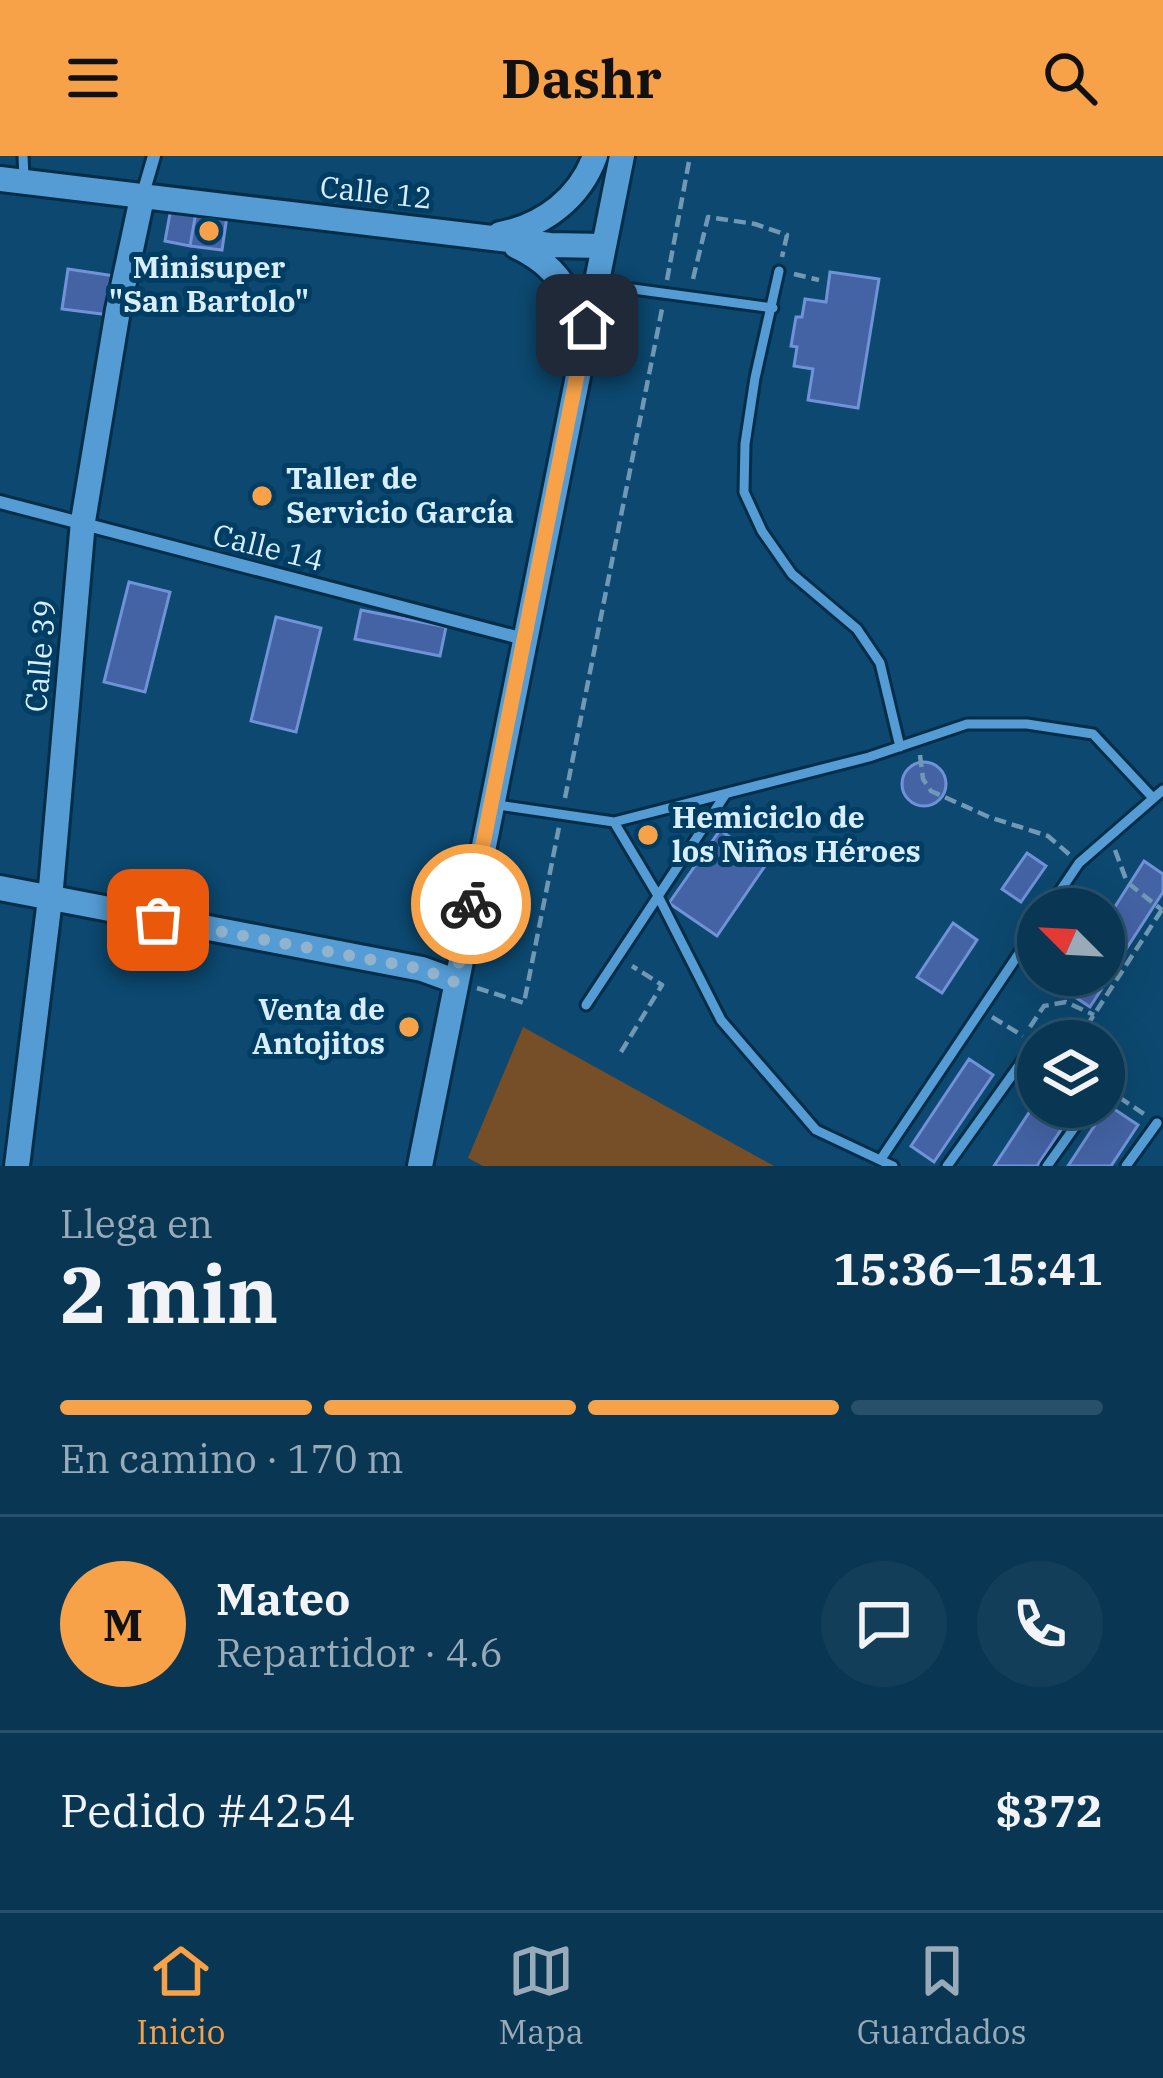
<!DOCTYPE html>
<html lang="es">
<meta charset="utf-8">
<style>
:root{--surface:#093653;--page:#123e5a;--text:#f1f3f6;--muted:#99abb8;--line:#29506a;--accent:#f7a248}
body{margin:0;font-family:"IBM Plex Serif",serif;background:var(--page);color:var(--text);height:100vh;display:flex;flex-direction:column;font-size:45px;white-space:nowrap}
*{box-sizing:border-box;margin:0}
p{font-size:39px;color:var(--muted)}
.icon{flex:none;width:66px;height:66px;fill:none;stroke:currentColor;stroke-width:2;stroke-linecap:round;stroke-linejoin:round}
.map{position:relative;height:1010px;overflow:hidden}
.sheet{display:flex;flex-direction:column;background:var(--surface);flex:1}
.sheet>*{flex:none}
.needle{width:78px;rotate:294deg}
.buttons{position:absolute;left:1017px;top:732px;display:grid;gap:24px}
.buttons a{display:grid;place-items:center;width:108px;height:108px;border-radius:50%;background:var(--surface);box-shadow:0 12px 48px #0002,0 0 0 3px var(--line);font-size:60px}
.pin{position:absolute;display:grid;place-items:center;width:102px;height:102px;color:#fff;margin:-51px;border-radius:24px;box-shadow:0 6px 18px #0006}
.courier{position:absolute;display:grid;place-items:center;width:120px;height:120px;margin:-60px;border:9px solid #f7a248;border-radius:50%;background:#fff;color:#222;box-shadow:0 3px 15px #0007}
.summary em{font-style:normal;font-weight:700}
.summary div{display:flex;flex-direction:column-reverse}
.summary{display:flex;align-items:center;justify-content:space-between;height:204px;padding:0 60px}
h1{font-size:78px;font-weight:700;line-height:90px}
.bar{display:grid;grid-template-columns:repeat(4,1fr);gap:18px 12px;align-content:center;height:144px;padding:0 60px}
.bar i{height:15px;border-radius:9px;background:var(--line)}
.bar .active{background:var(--accent)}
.bar p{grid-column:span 4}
.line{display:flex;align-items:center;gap:30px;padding:0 60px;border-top:3px solid var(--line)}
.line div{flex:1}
.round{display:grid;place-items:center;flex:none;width:126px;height:126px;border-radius:63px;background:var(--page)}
header{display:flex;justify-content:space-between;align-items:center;height:156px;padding:0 60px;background:var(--accent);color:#111;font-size:54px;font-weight:700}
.dock{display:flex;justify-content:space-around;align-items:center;height:168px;border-top:3px solid var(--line);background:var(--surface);font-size:33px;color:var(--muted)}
.dock a{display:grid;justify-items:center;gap:6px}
.dock .active{color:var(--accent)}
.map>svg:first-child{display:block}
.green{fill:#764f29}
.building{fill:#4463a4;stroke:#7092d7;stroke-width:3}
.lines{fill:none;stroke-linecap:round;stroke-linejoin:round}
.lane-casing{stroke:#042d48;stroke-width:15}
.street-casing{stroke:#042d48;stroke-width:18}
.secondary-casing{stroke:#042d48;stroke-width:30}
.path{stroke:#7099b5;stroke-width:4.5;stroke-dasharray:12 6;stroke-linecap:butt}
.lane{stroke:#559cd4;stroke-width:9}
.street{stroke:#559cd4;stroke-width:12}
.secondary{stroke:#559cd4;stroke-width:24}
.done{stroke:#91b3cc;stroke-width:12;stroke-dasharray:0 21.6}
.route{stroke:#f7a248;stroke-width:15}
.poi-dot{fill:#f7a248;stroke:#003d63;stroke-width:4.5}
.labels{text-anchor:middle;stroke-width:10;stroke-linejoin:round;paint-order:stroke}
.street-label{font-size:30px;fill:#d8edfe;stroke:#003d63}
.poi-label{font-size:30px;font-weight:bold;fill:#d8edfe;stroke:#003d63;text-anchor:start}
</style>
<header><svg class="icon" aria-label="menu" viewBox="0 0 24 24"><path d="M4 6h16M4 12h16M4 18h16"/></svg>Dashr<svg class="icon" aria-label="search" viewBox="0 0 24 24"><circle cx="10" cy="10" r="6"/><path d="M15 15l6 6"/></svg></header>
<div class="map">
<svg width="1163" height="1010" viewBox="0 0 1163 1010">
<rect width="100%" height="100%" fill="#0c486f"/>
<path class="green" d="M523 871 774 1010H483L468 1002Z"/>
<path class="building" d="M171 52 196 56 190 90 165 85Z
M196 56 227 60 222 94 190 90Z
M68 113 115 120 110 159 62 153Z
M830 116 879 123 858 252 808 244 813 213 794 210 797 191 791 190 796 161H802L805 143 826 146Z
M129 426 170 436 145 536 104 526Z
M361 454 446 471 440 500 355 483Z
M276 461 321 472 296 576 251 565Z
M902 628a22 22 0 1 1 44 0a22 22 0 1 1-44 0Z
M720 674 767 707 717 780 669 747Z
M1027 697 1046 710 1021 746 1002 733Z
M1144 705 1163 718V736L1112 815 1104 810V768Z
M953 767 977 784 942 837 917 821Z
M1104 815 1110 820 1090 851 1075 841 1090 819H1104Z
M969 903 993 919 934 1006 911 990Z
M1038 943V951H1076L1037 1010H994Z
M1108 949 1138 969 1111 1010H1068Z"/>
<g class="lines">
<g class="lane-casing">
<path id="lane" d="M23 0 24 21
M779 115 755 222 745 288 744 336 762 375 792 418 857 473 880 507 900 591
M596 128 773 152
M498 649 614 666 869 601 967 568H1027L1093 578 1153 642
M614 666 657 738 721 864 816 974 893 1010
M1048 753 1079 707 1163 634
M586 849 725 639
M881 1003 1038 769
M947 1010 1035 887
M1047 1010 1089 951
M1126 1010 1157 967"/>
</g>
<g class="street-casing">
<path id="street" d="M142 41 154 0
M0 346 524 483"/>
</g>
<g class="secondary-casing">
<path id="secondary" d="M0 23 550 89 604 90
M500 78C543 70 580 42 595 0
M516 90C555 108 575 137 580 179
M0 732 422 813 455 825
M17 1010 50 743 83 365 118 154 142 42
M420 1010 622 0"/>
</g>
<path class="path" d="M794 118 819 124
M693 123 708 61 755 68 787 79 782 101
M667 124 690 0
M920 599 923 623 931 635 989 661 1048 680 1070 699
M565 642 662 153
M1115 694 1127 726 1162 754
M477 832 524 847 559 671
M992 861 1023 880
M1030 871 1044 850 1066 846 1094 859
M1077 885 1163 752
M621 896 662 829 632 810
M1104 931 1144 958"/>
<use href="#lane" class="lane"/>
<use href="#street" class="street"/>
<use href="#secondary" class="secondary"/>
</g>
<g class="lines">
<path class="done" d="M158 764 422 813 455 826 471 748"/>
<path class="route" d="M471 748 587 169"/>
</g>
<g class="poi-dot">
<circle cx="209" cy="75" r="12"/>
<circle cx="262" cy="340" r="12"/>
<circle cx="648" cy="679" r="12"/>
<circle cx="409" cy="871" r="12"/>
</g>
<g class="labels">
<g class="street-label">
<text transform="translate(376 37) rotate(6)" y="10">Calle 12</text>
<text transform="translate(268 392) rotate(14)" y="10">Calle 14</text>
<text transform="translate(41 500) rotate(-85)" y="10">Calle 39</text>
</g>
<g class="poi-label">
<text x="209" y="122" text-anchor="middle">Minisuper<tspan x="209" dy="34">"San Bartolo"</tspan></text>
<text x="286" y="333">Taller de<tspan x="286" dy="34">Servicio García</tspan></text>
<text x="672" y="672">Hemiciclo de<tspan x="672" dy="34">los Niños Héroes</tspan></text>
<text x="385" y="864" text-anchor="end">Venta de<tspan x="385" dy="34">Antojitos</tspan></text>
</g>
</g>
</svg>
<div class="buttons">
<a><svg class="needle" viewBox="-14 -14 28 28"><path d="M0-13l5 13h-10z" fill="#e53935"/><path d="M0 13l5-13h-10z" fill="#99abb8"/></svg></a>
<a><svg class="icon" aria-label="layers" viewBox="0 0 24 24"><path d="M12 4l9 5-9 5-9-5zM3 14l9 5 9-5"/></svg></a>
</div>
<div class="pin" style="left:158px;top:764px;background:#ea580c"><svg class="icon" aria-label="bag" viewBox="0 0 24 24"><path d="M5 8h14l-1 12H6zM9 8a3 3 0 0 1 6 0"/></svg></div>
<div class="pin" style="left:587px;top:169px;background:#1f2937"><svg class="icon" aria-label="home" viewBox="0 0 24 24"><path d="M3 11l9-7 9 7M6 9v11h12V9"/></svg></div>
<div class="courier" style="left:471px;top:748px"><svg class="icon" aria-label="bike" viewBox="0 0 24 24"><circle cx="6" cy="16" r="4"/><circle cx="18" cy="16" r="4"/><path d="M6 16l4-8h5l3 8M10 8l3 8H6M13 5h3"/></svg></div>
</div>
<section class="sheet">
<div class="summary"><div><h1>2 min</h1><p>Llega en</p></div><em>15:36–15:41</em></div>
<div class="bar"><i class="active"></i><i class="active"></i><i class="active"></i><i></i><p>En camino · 170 m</p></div>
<div class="line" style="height:216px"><b class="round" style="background:var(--accent);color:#111">M</b><div><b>Mateo</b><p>Repartidor · 4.6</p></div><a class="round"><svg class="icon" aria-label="chat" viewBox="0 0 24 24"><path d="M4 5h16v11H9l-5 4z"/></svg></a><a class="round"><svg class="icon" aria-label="phone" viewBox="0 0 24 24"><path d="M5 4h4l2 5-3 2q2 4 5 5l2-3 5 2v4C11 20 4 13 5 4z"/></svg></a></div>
<div class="line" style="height:156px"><div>Pedido #4254</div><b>$372</b></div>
</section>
<nav class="dock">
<a class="active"><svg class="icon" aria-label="home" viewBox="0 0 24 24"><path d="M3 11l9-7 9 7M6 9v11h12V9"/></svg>Inicio</a>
<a><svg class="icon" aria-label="map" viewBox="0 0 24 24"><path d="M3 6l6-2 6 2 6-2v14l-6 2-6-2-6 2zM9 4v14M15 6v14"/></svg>Mapa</a>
<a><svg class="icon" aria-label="saved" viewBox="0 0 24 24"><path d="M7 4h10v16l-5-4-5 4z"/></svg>Guardados</a>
</nav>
